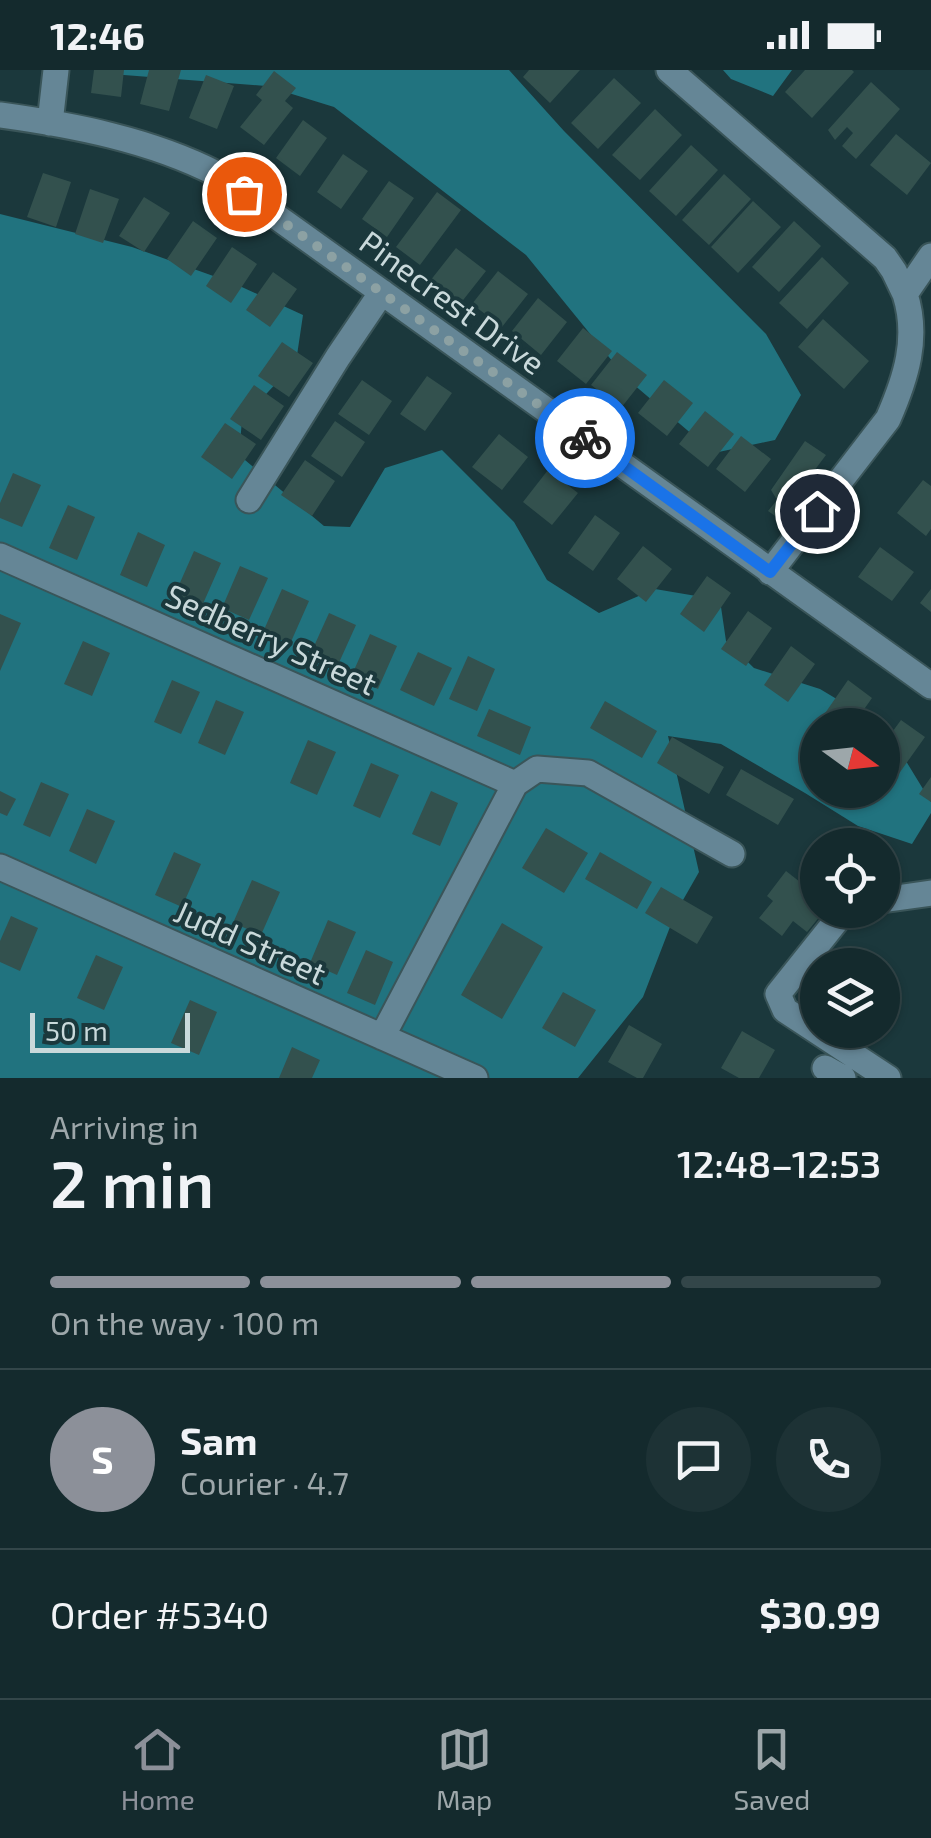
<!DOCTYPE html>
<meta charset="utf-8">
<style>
:root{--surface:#142a2d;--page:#1d3235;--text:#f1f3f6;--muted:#9da7aa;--line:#334649;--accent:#8c9099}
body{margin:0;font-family:"Exo 2",sans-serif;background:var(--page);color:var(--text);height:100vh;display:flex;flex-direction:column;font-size:38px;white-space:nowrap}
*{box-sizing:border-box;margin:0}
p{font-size:32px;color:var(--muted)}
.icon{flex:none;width:55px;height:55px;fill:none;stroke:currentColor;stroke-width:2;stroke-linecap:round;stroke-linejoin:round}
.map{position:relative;height:1008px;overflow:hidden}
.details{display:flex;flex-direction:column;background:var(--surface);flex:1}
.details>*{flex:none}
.needle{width:65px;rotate:105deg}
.fabs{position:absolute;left:800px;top:638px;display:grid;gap:20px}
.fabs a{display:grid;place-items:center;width:100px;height:100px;border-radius:50%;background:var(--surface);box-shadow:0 2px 8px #0004,0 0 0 2px var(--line);font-size:50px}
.scale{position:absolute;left:30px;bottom:25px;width:160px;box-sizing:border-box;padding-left:10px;border:5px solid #c9d9db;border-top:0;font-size:28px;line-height:35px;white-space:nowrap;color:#c9d9db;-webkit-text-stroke:8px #1b383c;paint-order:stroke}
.pin{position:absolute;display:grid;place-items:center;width:85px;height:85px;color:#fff;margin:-42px;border:5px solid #fff;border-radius:50%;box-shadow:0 2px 10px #0007}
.courier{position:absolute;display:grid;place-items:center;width:100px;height:100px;margin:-50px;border:8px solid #1a73e8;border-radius:50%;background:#fff;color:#222;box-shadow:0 2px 12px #0007}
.summary em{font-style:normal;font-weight:600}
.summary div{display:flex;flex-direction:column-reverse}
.summary{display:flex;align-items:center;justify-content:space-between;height:170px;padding:0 50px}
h1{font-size:65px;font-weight:600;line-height:75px}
.bar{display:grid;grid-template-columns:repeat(4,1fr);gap:15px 10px;align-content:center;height:120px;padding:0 50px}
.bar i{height:12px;border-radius:8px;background:var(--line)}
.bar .selected{background:var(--accent)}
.bar p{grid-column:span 4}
.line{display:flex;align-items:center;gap:25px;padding:0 50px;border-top:2px solid var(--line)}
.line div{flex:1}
.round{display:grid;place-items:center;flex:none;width:105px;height:105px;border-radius:52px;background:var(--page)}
.status{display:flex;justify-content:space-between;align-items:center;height:70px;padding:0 50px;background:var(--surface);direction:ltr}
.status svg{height:28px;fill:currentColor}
.tab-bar{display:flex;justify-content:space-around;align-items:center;height:140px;border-top:2px solid var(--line);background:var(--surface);font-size:28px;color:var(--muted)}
.tab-bar a{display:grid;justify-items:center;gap:5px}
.tab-bar .selected{color:var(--accent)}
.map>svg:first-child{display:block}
.forest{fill:#21737f}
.building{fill:#33514e}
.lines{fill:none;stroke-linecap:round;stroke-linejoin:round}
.minor-casing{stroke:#3a5559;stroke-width:29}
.minor{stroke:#658696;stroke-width:25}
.done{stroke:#8ca1a3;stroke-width:10;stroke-dasharray:0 18}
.route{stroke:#1a73e8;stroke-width:12}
.labels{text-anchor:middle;stroke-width:8;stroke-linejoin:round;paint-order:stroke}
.street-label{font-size:32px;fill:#c9d9db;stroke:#1b383c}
</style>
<div class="status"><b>12:46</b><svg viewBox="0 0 49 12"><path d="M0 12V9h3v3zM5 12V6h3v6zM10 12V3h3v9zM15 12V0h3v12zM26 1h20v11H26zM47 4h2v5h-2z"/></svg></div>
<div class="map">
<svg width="931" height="1008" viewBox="0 0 931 1008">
<rect width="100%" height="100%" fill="#1b383c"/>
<path class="forest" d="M103 0H509L564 61 766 264 801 325 775 370 714 383 626 308 526 185 334 37 266 16 111 4Z
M723 0H792L773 26 731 9Z
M0 144 132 177 233 213 303 245 296 292 242 350 239 385 324 456 350 457 385 398 442 380 514 452 547 510 599 543 655 519 720 530 726 571 754 598 820 619 880 655H818V720H882L883 657 887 660 931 732V743L912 774 858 756 805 723 721 674 668 666 699 802 675 844 643 927 578 1008H0Z"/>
<path class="building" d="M94 0H124L121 27 91 23Z
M149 0H181L169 41 140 34Z
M529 0H580L550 33 523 7Z
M805 0H852L854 2 812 48 785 22Z
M274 1 296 18 285 31 293 38 264 75 240 57 262 30 256 25Z
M206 5 234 16 217 59 189 48Z
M614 8 641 33 598 79 571 53Z
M871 12 900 39 856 89 842 76 853 63 847 57 835 70 828 60Z
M655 39 682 65 640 110 612 85Z
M303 50 327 68 300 106 276 88Z
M896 64 931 93 907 125 870 95Z
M691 75 718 100 676 146 649 121Z
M343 84 368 101 341 139 317 122Z
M43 103 71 112 56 157 27 147Z
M724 104 751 129 709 175 682 150Z
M389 111 414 128 387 167 362 149Z
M90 119 119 129 103 173 75 164Z
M437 122 461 140 420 195 396 177Z
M144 127 170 143 144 182 119 166Z
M753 131 781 157 738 203 711 177Z
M193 151 217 168 191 206 167 189Z
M794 151 821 176 779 222 752 197Z
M232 177 257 194 231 233 206 216Z
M456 178 486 201 460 234 430 211Z
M822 187 849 213 807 259 779 233Z
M498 201 528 224 502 257 472 234Z
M273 202 297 219 270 257 246 240Z
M538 228 567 252 541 285 512 261Z
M823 249 869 291 844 319 798 277Z
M583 258 612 281 586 314 557 291Z
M282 272 313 293 289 327 258 306Z
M617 282 647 305 621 338 591 315Z
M427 306 452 323 425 361 400 344Z
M362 310 392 331 369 365 338 344Z
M664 310 693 333 667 366 638 343Z
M254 315 284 336 261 370 230 349Z
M705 341 734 364 708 397 679 374Z
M335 351 365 372 342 407 311 386Z
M225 353 256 374 232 409 201 387Z
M499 364 528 387 502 420 472 397Z
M741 366 771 389 745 422 716 399Z
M805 371 826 385 814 401 822 407 788 455 768 441 777 430 771 420Z
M305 390 335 411 312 446 281 425Z
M548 400 578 423 552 455 523 432Z
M13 403 41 415 22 457 0 448V433Z
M923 410 931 416V459L926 466 897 443Z
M68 435 95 447 77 490 49 478Z
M595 445 620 463 593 501 568 483Z
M138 462 165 475 147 517 120 505Z
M643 476 672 499 646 532 617 509Z
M880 477 914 502 892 531 858 507Z
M194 481 221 493 202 536 175 524Z
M240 496 268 508 249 550 222 538Z
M707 506 731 523 704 562 680 544Z
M282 519 309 531 290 574 263 562Z
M931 519V542L920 533Z
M748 541 772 558 746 596 721 579Z
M329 543 356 555 337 597 310 585Z
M0 544 21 553 0 601Z
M370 564 397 576 378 619 351 607Z
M83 571 110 583 92 626 64 614Z
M791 576 815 594 788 632 764 615Z
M418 582 452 598 434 636 400 620Z
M468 586 495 599 477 641 449 629Z
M172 610 200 622 181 664 154 652Z
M848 610 872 628 853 655H830L821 649Z
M216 630 244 642 225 685 198 673Z
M605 631 657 661 642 688 590 658Z
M489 639 531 657 520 685 477 666Z
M901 650 925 667 898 705 882 694V676Z
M672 667 724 697 709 724 657 693Z
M308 670 336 682 317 725 290 713Z
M371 693 399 705 380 748 353 736Z
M741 699 794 729 778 755 726 725Z
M931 707V732L919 724Z
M41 712 69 724 50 767 23 755Z
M0 721 16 729 7 746 0 743Z
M431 721 458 733 440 776 412 764Z
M87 739 115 751 96 794 69 781Z
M546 758 588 783 564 823 522 798Z
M174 782 201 794 182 837 155 825Z
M600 782 652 812 637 839 585 809Z
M786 801 818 826V840H825L807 862 793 851 782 866 759 848 773 831 767 826Z
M252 810 280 822 261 865 233 853Z
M661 817 713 847 697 874 645 843Z
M11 846 38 858 20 901 0 892V871Z
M328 850 356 862 337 905 310 893Z
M502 853 543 877 502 949 461 925Z
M366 880 393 892 375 935 347 923Z
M96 885 123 897 104 940 77 928Z
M563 922 596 940 575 977 542 958Z
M190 930 217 942 199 985 171 973Z
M629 955 662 974 643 1008H637L608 992Z
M742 961 775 980 759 1008H739L721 998Z
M292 977 320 990 312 1008H279Z"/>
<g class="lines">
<g class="minor-casing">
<path id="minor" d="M669 0 885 188 894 201 905 224
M0 45C73 55 151 70 217 104L931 616
M50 53 56 0
M249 430 338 287 382 222
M0 486 515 714
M770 502 888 349C906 308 919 268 905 224L931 186
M0 797 475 1008
M882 830 931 823
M845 840 778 924 785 940 888 1008
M382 967 515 714 537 699 588 703 732 784
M825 998 843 1008"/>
</g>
<use href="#minor" class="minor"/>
</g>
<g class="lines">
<path class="done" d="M244 124 585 368"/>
<path class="route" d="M585 368 770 502 817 441"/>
</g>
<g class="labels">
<g class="street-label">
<text transform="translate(452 233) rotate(36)" y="11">Pinecrest Drive</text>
<text transform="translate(271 570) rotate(24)" y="11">Sedberry Street</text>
<text transform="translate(250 873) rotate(24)" y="11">Judd Street</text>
</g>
</g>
</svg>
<div class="fabs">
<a><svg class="needle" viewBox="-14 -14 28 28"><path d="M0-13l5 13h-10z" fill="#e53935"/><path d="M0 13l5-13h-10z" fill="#9da7aa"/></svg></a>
<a><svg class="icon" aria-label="locate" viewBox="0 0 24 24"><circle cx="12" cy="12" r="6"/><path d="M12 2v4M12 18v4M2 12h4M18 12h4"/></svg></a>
<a><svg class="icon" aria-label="layers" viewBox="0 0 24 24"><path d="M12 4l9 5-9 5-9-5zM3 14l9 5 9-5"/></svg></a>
</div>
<div class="scale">50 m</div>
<div class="pin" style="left:244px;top:124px;background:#ea580c"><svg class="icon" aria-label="bag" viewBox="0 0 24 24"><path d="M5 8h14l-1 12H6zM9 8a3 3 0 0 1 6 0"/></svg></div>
<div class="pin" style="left:817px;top:441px;background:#1f2937"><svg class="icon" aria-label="home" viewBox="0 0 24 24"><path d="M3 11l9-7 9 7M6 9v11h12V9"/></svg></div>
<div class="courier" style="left:585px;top:368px"><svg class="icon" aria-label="bike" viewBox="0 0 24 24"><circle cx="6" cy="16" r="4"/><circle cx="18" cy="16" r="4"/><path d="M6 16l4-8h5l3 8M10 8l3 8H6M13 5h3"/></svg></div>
</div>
<section class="details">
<div class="summary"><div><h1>2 min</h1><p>Arriving in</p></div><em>12:48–12:53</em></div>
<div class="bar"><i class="selected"></i><i class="selected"></i><i class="selected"></i><i></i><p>On the way · 100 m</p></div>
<div class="line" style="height:180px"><b class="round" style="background:var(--accent);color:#fff">S</b><div><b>Sam</b><p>Courier · 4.7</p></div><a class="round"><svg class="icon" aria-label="chat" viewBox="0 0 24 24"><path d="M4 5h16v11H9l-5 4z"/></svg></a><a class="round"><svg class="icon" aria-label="phone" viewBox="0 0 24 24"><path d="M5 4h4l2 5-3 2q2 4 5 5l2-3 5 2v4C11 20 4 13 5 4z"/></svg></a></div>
<div class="line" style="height:130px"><div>Order #5340</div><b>$30.99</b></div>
</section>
<nav class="tab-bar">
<a class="selected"><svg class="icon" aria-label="home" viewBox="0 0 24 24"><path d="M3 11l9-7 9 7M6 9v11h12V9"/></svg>Home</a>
<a><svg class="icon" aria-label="map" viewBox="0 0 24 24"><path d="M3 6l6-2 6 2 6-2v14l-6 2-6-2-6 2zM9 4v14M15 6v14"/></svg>Map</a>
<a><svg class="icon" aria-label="saved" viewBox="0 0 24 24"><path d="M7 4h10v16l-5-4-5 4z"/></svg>Saved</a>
</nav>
